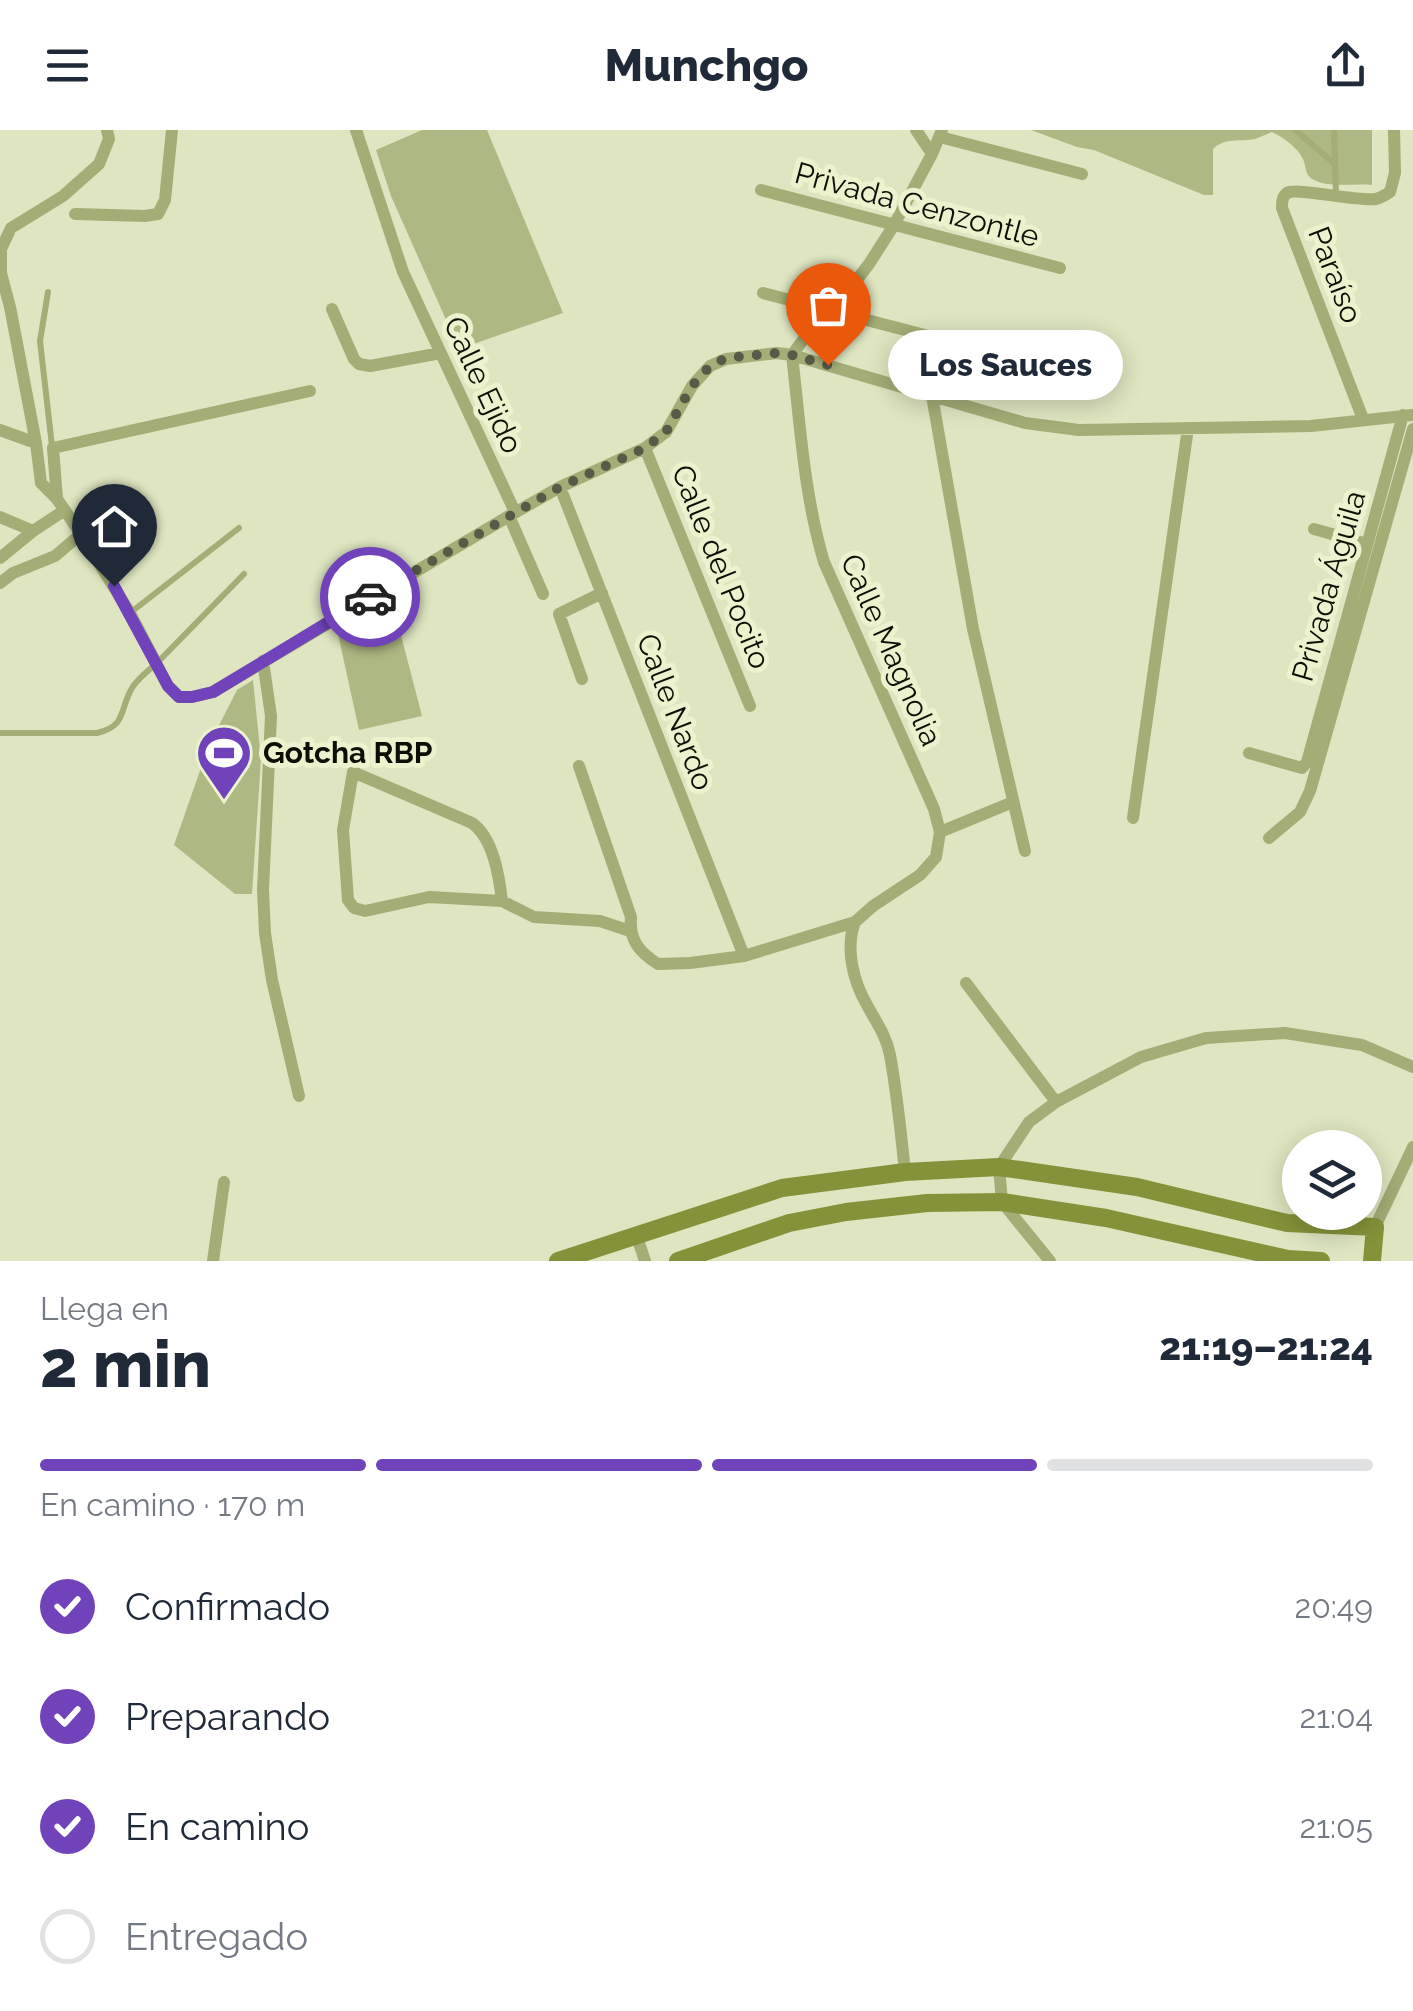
<!DOCTYPE html>
<html lang="es">
<meta charset="utf-8">
<style>
:root{--surface:#fff;--page:#f2f2f3;--text:#1f2937;--muted:#747a83;--line:#e0e1e3;--accent:#7043bb}
body{margin:0;font-family:Raleway,sans-serif;background:var(--page);color:var(--text);height:100vh;display:flex;flex-direction:column;font-size:38px;white-space:nowrap}
*{box-sizing:border-box;margin:0}
p{font-size:32px;color:var(--muted)}
.icon{flex:none;width:55px;height:55px;fill:none;stroke:currentColor;stroke-width:2;stroke-linecap:round;stroke-linejoin:round}
.map{position:relative;height:1131px;overflow:hidden}
.sheet{display:flex;flex-direction:column;background:var(--surface);flex:1}
.sheet>*{flex:none}
.fabs{position:absolute;left:1282px;top:1000px;display:grid;gap:20px}
.fabs a{display:grid;place-items:center;width:100px;height:100px;border-radius:50%;background:var(--surface);box-shadow:0 5px 25px #0003;font-size:50px}
.pin{position:absolute;display:grid;place-items:center;width:85px;height:85px;color:#fff;margin:-102px -42px;border-radius:50% 50% 50% 0;rotate:-45deg;box-shadow:0 0 10px #0007}
.pin .icon{rotate:45deg}
.courier{position:absolute;display:grid;place-items:center;width:100px;height:100px;margin:-50px;border:8px solid #7043bb;border-radius:50%;background:#fff;color:#222;box-shadow:0 2px 12px #0007}
.bubble{position:absolute;height:70px;border-radius:35px;background:var(--surface);box-shadow:0 5px 25px #0003;font-size:32px;font-weight:800;line-height:70px;text-align:center}
.overview em{font-style:normal;font-weight:800}
.overview div{display:flex;flex-direction:column-reverse}
.overview{display:flex;align-items:center;justify-content:space-between;height:170px;padding:0 40px}
h1{font-size:65px;font-weight:800;line-height:75px}
.bar{display:grid;grid-template-columns:repeat(4,1fr);gap:15px 10px;align-content:center;height:120px;padding:0 40px}
.bar i{height:12px;border-radius:8px;background:var(--line)}
.bar .current{background:var(--accent)}
.bar p{grid-column:span 4}
ol{padding:0 40px;list-style:none}
li{display:flex;align-items:center;gap:30px;height:110px}
li p{margin-inline-start:auto}
li .icon{padding:10px;border-radius:50%;background:var(--accent);color:#fff;stroke-width:4}
li:last-child{color:var(--muted)}
li i{width:55px;height:55px;border:5px solid var(--line);border-radius:50%}
header{display:flex;justify-content:space-between;align-items:center;height:130px;padding:0 40px;background:var(--surface);font-size:45px;font-weight:800}
.map>svg:first-child{display:block}
.green{fill:#aeb882}
.lines{fill:none;stroke-linecap:round;stroke-linejoin:round}
.lane{stroke:#a3ad75;stroke-width:6}
.street{stroke:#a3ad75;stroke-width:12}
.secondary{stroke:#869239;stroke-width:18}
.done{stroke:#565a46;stroke-width:10;stroke-dasharray:0 18}
.route{stroke:#7043bb;stroke-width:12}
.labels{text-anchor:middle;stroke-width:10;stroke-linejoin:round;paint-order:stroke}
.street-label{font-size:30px;fill:#0d0f04;stroke:#ebf2cd}
.poi-label{font-size:30px;font-weight:bold;fill:#0d0f04;stroke:#ebf2cd;text-anchor:start}
</style>
<header><svg class="icon" aria-label="menu" viewBox="0 0 24 24"><path d="M4 6h16M4 12h16M4 18h16"/></svg>Munchgo<svg class="icon" aria-label="share" viewBox="0 0 24 24"><path d="M12 15V3M7 8l5-5 5 5M5 13v7h14v-7"/></svg></header>
<div class="map">
<svg width="1413" height="1131" viewBox="0 0 1413 1131">
<rect width="100%" height="100%" fill="#dee5c0"/>
<path class="green" d="M422 0H487L563 183 459 219 391 66 376 20Z
M1031 0H1372V55C1355 53 1329 58 1314 50 1304 45 1307 38 1303 29 1298 18 1283 7 1272 2 1266 4 1261 7 1255 9 1239 12 1225 7 1213 19V65H1204L1094 20 1077 17Z
M397 490 422 586 359 600 338 504Z
M253 550 261 629 252 764H235L174 715 209 615 237 560Z"/>
<g class="lines">
<path class="lane" d="M1295 0 1335 34
M1334 0 1336 66
M48 162 40 211 52 316
M130 483 239 398
M0 603H97C127 596 119 580 132 558 138 548 148 541 157 533L244 444"/>
<path class="street" d="M107 0 109 9 99 34 63 66 11 98 1 119V143L10 177 36 313 41 353 57 369 81 404 130 483 168 556 179 567H192L213 562 509 386 560 357 645 318 666 302 692 256 710 236 726 229 777 223 792 225 1025 293 1079 300 1311 296 1413 285
M356 0 403 142 515 382
M916 0 932 24
M940 7 1082 44
M761 60 1060 138
M75 84 145 86 158 84 165 70 172 0
M763 163 1036 234
M332 179 354 229 359 234 370 236 441 223
M792 225 816 192 846 164 869 134 894 95 932 24 942 0
M932 266 973 499 1025 721
M1363 289 1282 78C1282 72 1282 67 1287 63 1296 57 1358 72 1376 69 1380 68 1387 64 1390 62L1395 43 1394 0
M0 300 36 313
M645 318 750 576
M560 357 744 826
M57 369 53 318 310 261
M509 386 543 464
M0 387 33 401
M1314 399 1367 414
M0 428 33 401 65 380
M0 453 13 443 55 426 81 404
M263 531 271 586 263 760 265 803 272 850 299 966
M582 549 559 484 602 463
M1249 623 1302 638 1307 632 1403 285
M579 636 631 787C629 810 639 822 658 834L690 833 744 826 855 792 873 776 920 745 936 727 940 702 934 679 824 432C804 365 800 294 792 225
M1133 688 1188 298
M940 702 1013 672
M1269 708 1300 682 1310 661 1413 299
M502 771C499 745 493 708 472 693L353 642 343 700 348 770 354 778 365 781 429 767 502 771 534 787 600 791 630 801
M855 792C845 818 853 851 867 875 876 892 886 905 890 925 897 963 901 1003 905 1042
M966 853 1056 972
M1375 1097 1413 1017
M636 1104 645 1131
M213 1131 224 1052
M1050 1131 1002 1072 999 1037 1029 992 1056 972 1141 927 1206 908 1285 903 1362 915 1413 937"/>
<path class="secondary" d="M558 1131 782 1058 905 1042 999 1037 1137 1057 1287 1093 1375 1097 1372 1131
M678 1131 789 1093 846 1082 927 1073 1002 1072 1106 1088 1288 1129 1321 1131"/>
</g>
<g class="lines">
<path class="done" d="M370 467 560 357 645 318 666 302 692 256 710 236 726 228 777 223 792 225 828 235"/>
<path class="route" d="M114 456 168 556 179 567H192L213 562 370 467"/>
</g>
<defs>
<g id="stadium-pin" transform="scale(2.875)"><path d="M0 17L-7.5 6A9.5 9.5 0 1 1 7.5 6Z" fill="#7043bb" stroke="#ebf2cd"/><path d="M0-5a6.5 5 0 1 0 0 10a6.5 5 0 1 0 0-10ZM-3.5-1.8h7v3.6h-7Z" fill="#fff"/></g>
</defs>
<g fill-rule="evenodd">
<use href="#stadium-pin" x="224" y="623"/>
</g>
<g class="labels">
<g class="street-label">
<text transform="translate(917 75) rotate(15)" y="10">Privada Cenzontle</text>
<text transform="translate(1335 145) rotate(69)" y="10">Paraíso</text>
<text transform="translate(483 255) rotate(65)" y="10">Calle Ejido</text>
<text transform="translate(721 437) rotate(68)" y="10">Calle del Pocito</text>
<text transform="translate(1329 456) rotate(-74)" y="10">Privada Águila</text>
<text transform="translate(891 520) rotate(66)" y="10">Calle Magnolia</text>
<text transform="translate(675 582) rotate(69)" y="10">Calle Nardo</text>
</g>
<g class="poi-label">
<text x="263" y="633">Gotcha RBP</text>
</g>
</g>
</svg>
<div class="fabs">
<a><svg class="icon" aria-label="layers" viewBox="0 0 24 24"><path d="M12 4l9 5-9 5-9-5zM3 14l9 5 9-5"/></svg></a>
</div>
<div class="pin" style="left:828px;top:235px;background:#ea580c"><svg class="icon" aria-label="bag" viewBox="0 0 24 24"><path d="M5 8h14l-1 12H6zM9 8a3 3 0 0 1 6 0"/></svg></div>
<div class="pin" style="left:114px;top:456px;background:#1f2937"><svg class="icon" aria-label="home" viewBox="0 0 24 24"><path d="M3 11l9-7 9 7M6 9v11h12V9"/></svg></div>
<div class="courier" style="left:370px;top:467px"><svg class="icon" aria-label="car" viewBox="0 0 24 24"><path d="M5 17H2v-5l4-1 3-4h7l3 4 3 1v5h-3M9 17h6M6 11h13"/><circle cx="7" cy="17" r="2"/><circle cx="17" cy="17" r="2"/></svg></div>
<div class="bubble" style="left:888px;top:200px;width:235px">Los Sauces</div>
</div>
<section class="sheet">
<div class="overview"><div><h1>2 min</h1><p>Llega en</p></div><em>21:19–21:24</em></div>
<div class="bar"><i class="current"></i><i class="current"></i><i class="current"></i><i></i><p>En camino · 170 m</p></div>
<ol>
<li><svg class="icon" aria-label="check" viewBox="0 0 24 24"><path d="M5 12l5 5 9-10"/></svg>Confirmado<p>20:49</p></li>
<li><svg class="icon" aria-label="check" viewBox="0 0 24 24"><path d="M5 12l5 5 9-10"/></svg>Preparando<p>21:04</p></li>
<li><svg class="icon" aria-label="check" viewBox="0 0 24 24"><path d="M5 12l5 5 9-10"/></svg>En camino<p>21:05</p></li>
<li><i></i>Entregado</li>
</ol>
</section>
